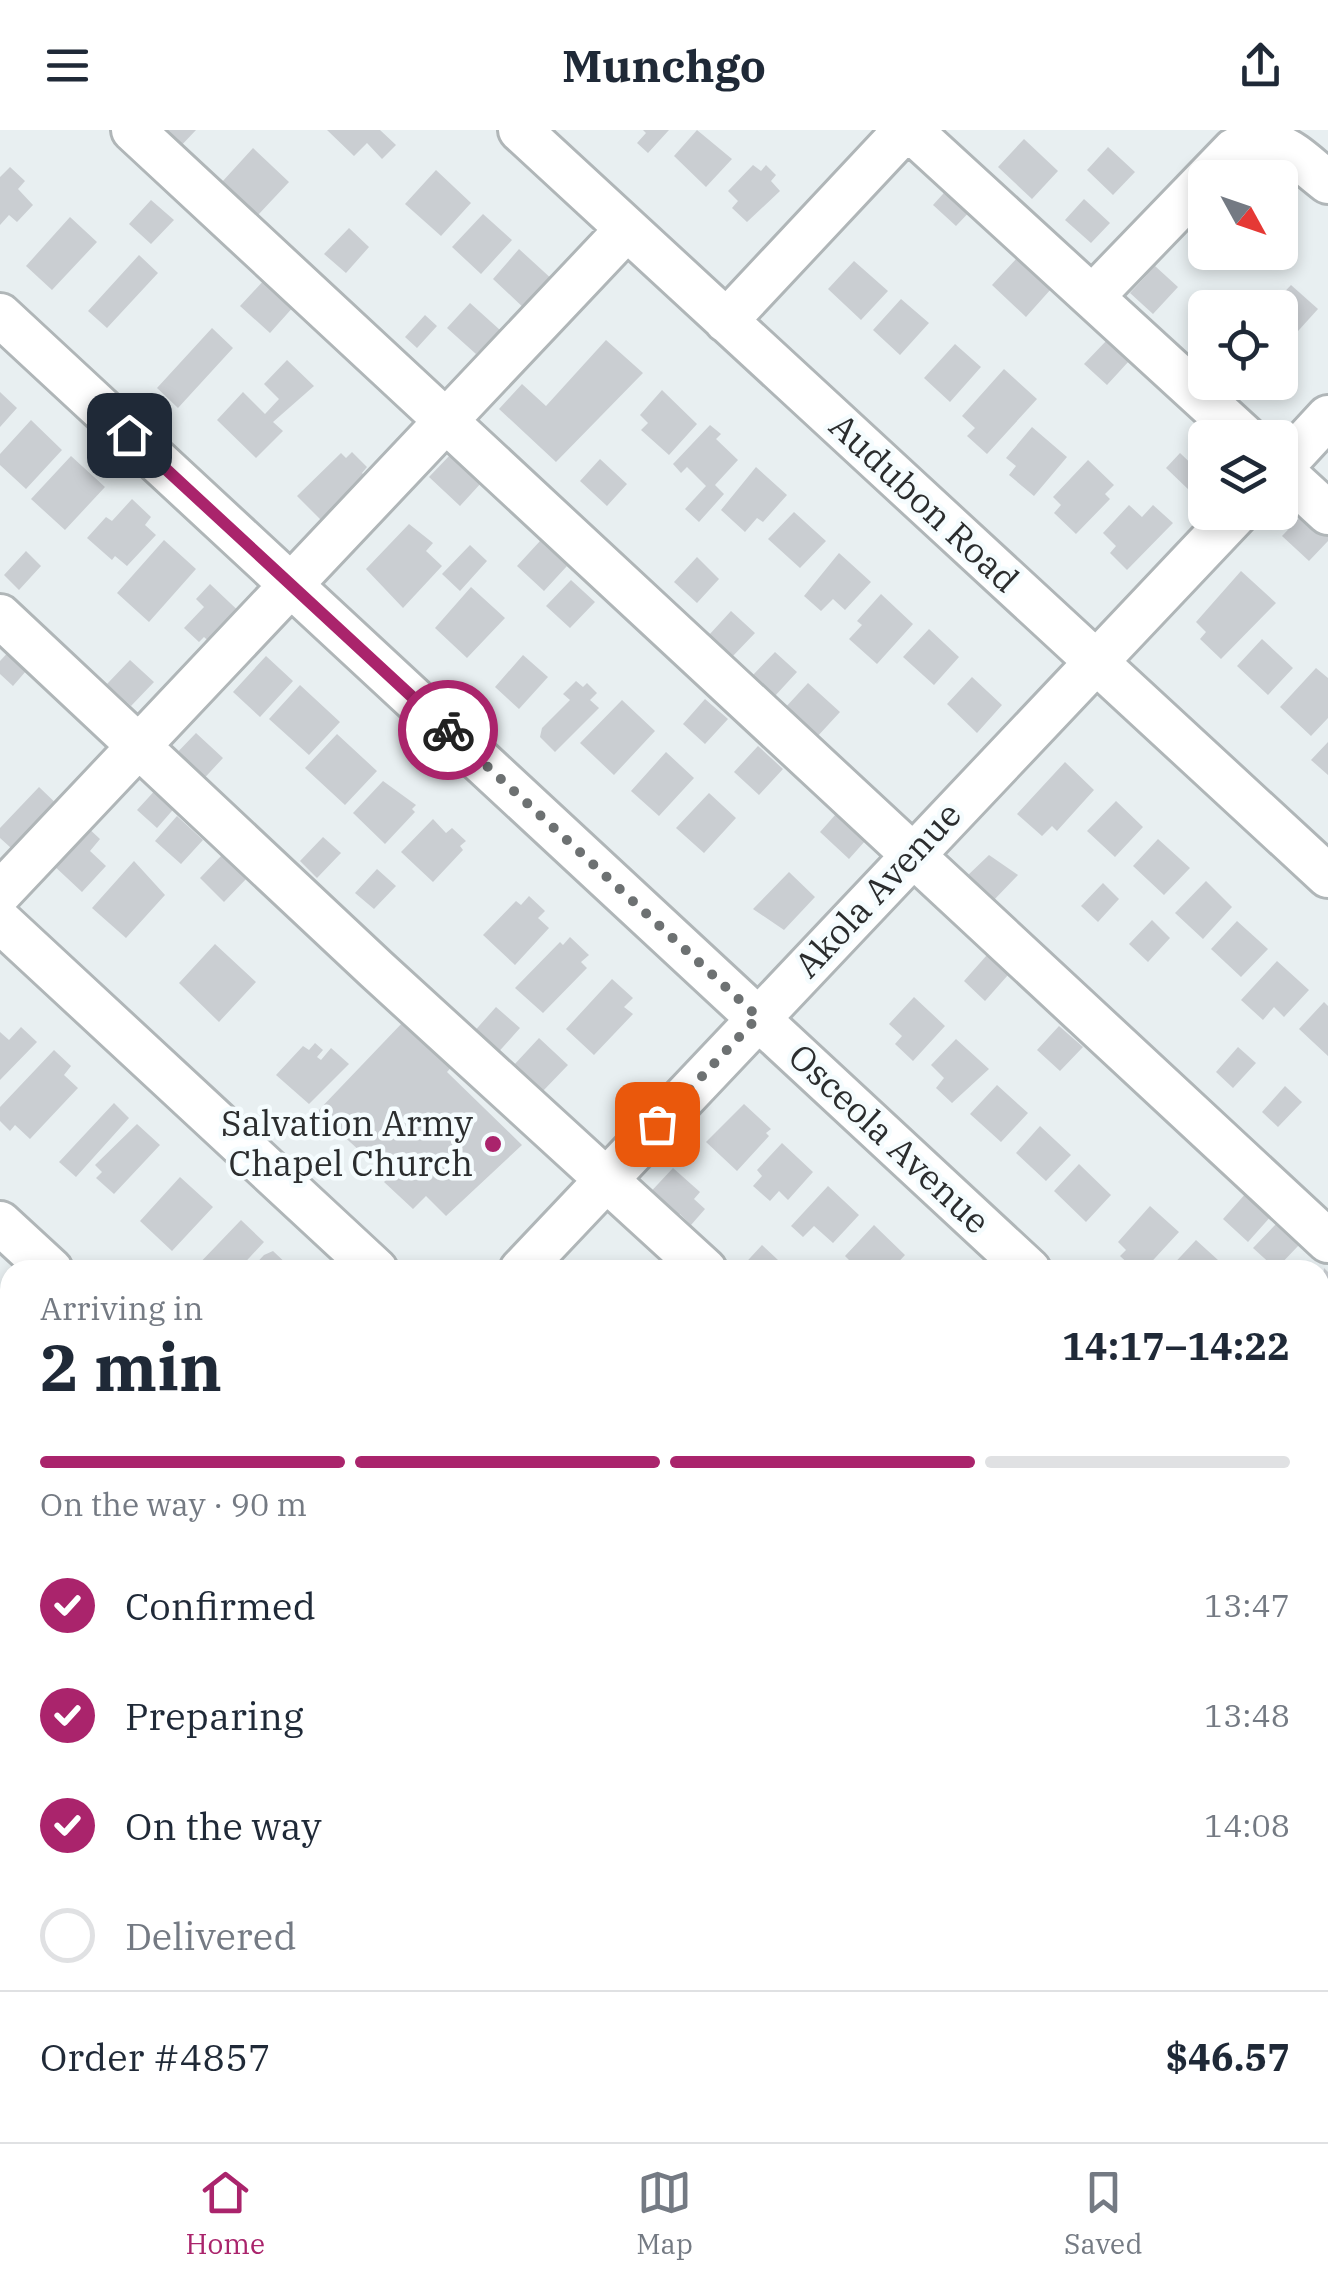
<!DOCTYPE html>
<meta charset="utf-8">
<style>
:root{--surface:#fff;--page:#f6f6f7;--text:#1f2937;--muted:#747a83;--line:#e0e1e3;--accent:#aa246c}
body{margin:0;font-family:"IBM Plex Serif",serif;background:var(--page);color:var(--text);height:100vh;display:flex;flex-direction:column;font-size:38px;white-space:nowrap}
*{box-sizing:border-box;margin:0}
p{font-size:32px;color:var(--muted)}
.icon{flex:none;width:55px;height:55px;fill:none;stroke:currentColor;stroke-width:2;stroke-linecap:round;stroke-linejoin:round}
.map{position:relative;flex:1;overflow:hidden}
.details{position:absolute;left:0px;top:1130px;width:1330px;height:882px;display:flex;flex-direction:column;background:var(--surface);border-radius:30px 30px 0 0;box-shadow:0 5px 15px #0003}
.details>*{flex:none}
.needle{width:65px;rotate:130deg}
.buttons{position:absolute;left:1188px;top:30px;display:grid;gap:20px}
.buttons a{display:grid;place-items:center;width:110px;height:110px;border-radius:15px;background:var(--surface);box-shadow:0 5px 15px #0003;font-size:50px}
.pin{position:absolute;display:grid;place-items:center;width:85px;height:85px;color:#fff;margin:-42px;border-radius:20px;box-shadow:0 5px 15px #0006}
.courier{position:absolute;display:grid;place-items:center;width:100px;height:100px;margin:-50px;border:8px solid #aa246c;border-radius:50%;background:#fff;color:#222;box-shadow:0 2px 12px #0007}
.overview em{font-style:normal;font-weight:700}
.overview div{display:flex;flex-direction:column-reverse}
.overview{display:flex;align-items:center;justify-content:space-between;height:170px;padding:0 40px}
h1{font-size:65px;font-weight:700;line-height:75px}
.bar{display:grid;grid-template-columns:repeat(4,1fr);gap:15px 10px;align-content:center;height:120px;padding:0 40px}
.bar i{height:12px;border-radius:8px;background:var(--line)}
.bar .selected{background:var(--accent)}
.bar p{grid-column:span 4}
.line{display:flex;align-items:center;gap:25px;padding:0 40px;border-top:2px solid var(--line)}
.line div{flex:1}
ol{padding:0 40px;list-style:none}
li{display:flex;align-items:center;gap:30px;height:110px}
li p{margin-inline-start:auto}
li .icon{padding:10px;border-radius:50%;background:var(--accent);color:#fff;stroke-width:4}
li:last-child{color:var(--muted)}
li i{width:55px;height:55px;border:5px solid var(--line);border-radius:50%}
header{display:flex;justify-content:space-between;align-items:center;height:130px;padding:0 40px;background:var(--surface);font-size:45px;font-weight:700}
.tabs{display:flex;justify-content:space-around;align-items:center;height:140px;border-top:2px solid var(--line);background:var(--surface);font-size:28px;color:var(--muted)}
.tabs a{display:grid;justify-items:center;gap:5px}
.tabs .selected{color:var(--accent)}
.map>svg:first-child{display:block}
.building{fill:#caced2}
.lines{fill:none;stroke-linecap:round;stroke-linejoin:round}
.minor-casing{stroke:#b0b6b8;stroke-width:48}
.minor{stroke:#fff;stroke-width:42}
.done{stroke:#6d7172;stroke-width:10;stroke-dasharray:0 18}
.route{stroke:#aa246c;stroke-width:12}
.poi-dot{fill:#aa246c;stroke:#f5fcfe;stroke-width:4}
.labels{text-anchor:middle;stroke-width:9;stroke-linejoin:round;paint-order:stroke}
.street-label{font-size:35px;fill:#2b2d2e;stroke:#f5fcfe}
.poi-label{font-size:35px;fill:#2b2d2e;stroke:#f5fcfe;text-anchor:end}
</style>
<header><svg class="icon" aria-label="menu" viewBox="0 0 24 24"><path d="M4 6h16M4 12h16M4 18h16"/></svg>Munchgo<svg class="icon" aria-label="share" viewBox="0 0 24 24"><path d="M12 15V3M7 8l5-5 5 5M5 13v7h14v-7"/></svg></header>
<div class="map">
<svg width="1328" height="2012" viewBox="0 0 1328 2012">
<rect width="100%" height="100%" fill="#e8eff1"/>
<path class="building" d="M156 0H196L177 20Z
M327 0H380L396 15 382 29 367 13 354 26Z
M643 0H669L648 23 637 13 646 3Z
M697 0 732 29 706 57 674 26Z
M1024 9 1058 41 1032 69 998 37Z
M1108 17 1135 42 1113 65 1087 40Z
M253 18 289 52 258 85 222 52Z
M753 35 761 41 766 35 776 45 771 51 780 61 747 92 732 78 738 71 728 61Z
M10 37 25 51 18 59 33 75 17 92 9 85 0 95V47Z
M436 40 471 73 441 106 405 74Z
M952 54 975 76 956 96 933 75Z
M1084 69 1110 93 1091 113 1065 90Z
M151 70 174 90 151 114 129 94Z
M483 84 512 110 481 144 452 117Z
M70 87 97 112 52 160 26 136Z
M349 98 369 117 346 143 324 124Z
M519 119 554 151 527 181 493 149Z
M139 125 158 143 107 198 88 181Z
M1017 128 1051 159 1026 187 992 155Z
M854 131 888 161 861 190 828 159Z
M1155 136 1178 157 1153 184 1130 163Z
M266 148 295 175 270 203 240 176Z
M1291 155 1318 179 1289 211 1280 202V178H1269Z
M901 169 929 193 900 225 873 200Z
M470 173 500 200 476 224 447 198Z
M425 185 437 196 417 218 405 207Z
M212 198 233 218 178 278 157 258Z
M606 210 643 243 556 332 499 279 522 254 546 276Z
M1107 210 1129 231 1107 255 1084 234Z
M955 214 981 237 950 272 924 248Z
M287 230 314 256 273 292 283 301 256 328 217 290 243 262 265 284 279 269 264 254Z
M1004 239 1037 269 987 324 967 306 975 298 962 286Z
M1228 252H1261L1246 269Z
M662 260 697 294 669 325 641 300 648 293 640 285Z
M0 262 17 278 0 297Z
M31 290 62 320 26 359 0 335V324Z
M710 295 721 304 716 309 738 330 715 355 724 364 699 392 685 379 706 356 687 337 681 343 673 334Z
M1032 297 1067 327 1034 366 1009 345 1016 336 1006 328Z
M352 322 367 337 362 343 371 353 322 391 297 366 341 323 346 328Z
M1180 323 1204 346 1190 361 1166 338Z
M451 324 482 352 460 376 429 347Z
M71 326 105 357 65 400 31 369Z
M600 329 627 354 607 376 580 351Z
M1088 330 1114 355 1105 364 1110 369 1076 404 1054 383 1061 375 1053 367Z
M756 337 787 365 763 392 757 388 745 402 721 380Z
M132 369 151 387 145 395 156 405 127 436 115 426 112 430 87 408 106 387 112 391Z
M1129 375 1142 387 1153 375 1173 393 1127 440 1110 423 1116 416 1103 403Z
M1306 381 1328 402V411L1309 431 1282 406Z
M794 382 826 411 800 438 768 409Z
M409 394 433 413 426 421 442 436 403 478 366 439Z
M164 410 196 439 149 492 117 463Z
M540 411 567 436 544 461 517 436Z
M470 415 487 431 460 461 442 444Z
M26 421 41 436 19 460 4 445Z
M839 423 871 452 845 480 833 469 821 481 804 466Z
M697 427 719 449 697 473 674 452Z
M1241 441 1276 473 1221 529 1200 509 1206 502 1196 492Z
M571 450 595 472 570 498 546 476Z
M210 454 247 489 218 520 204 507 199 512 184 498 204 477 196 469Z
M471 457 505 488 467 528 435 498Z
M881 464 913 494 877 534 849 509 862 495 857 491Z
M731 481 755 503 732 527 709 505Z
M929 499 959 527 934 555 903 527Z
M1262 509 1293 538 1268 565 1237 536Z
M14 516 33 533 13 556 0 544V531Z
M775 522 797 542 774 567 752 546Z
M523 525 548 547 519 579 495 557Z
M266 526 293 551 260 587 233 562Z
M130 530 154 552 131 576 107 554Z
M1316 538 1328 548V588L1311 606 1280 577Z
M972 547 1002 575 977 603 947 574Z
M576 551 583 557 587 553 597 563 590 570 599 578 555 622 540 607 542 598 570 570 563 564Z
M808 553 840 582 816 608 784 579Z
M300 555 340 592 309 625 269 589Z
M705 569 728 589 705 614 683 594Z
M622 570 655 601 614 645 580 613Z
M196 603 223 628 198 655 171 629Z
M337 604 377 641 345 675 305 638Z
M1328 612V645L1311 630Z
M758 616 783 639 759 665 734 642Z
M666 622 694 648 659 686 631 661Z
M1065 632 1094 660 1057 701 1052 696 1042 706 1017 684Z
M383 651 416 675 412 679 415 682 385 714 353 683Z
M159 656 178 674 157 698 137 680Z
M39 657 64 681 21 727 0 708V698Z
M709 663 736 688 704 723 676 698Z
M1116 671 1143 697 1115 727 1087 701Z
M836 684 866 710 849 729 820 702Z
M177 686 203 710 181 734 155 711Z
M433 689 446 703 452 698 466 711 460 716 463 720 433 752 401 722Z
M85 695 100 709 90 721 106 736 82 762 51 733Z
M323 707 341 723 317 748 300 731Z
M1158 709 1190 738 1164 765 1133 736Z
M222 725 247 748 224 772 200 748Z
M989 725 1018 745 992 772 966 747Z
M134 731 165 765 126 808 92 778Z
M377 739 396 756 374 779 355 763Z
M789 742 815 767 784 800 753 779Z
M1206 751 1232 777 1203 809 1175 783Z
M1103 753 1119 769 1098 792 1081 776Z
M529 766 545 781 538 788 549 798 515 835 483 805 516 771 521 775Z
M1152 790 1170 808 1148 832 1129 814Z
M1237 791 1268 819 1241 847 1211 819Z
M570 807 589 825 581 832 587 838 543 883 515 858 560 812 563 815Z
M215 814 256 852 219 892 179 853Z
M987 825 1008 845 985 871 964 851Z
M1277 831 1309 860 1284 887 1274 877 1263 890 1241 870Z
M612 849 633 868 624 877 633 884 594 925 566 899Z
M914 867 945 896 913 931 895 914 902 906 889 894Z
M1324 872 1328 876V926L1299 899Z
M496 877 520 898 494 927 471 905Z
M404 891 456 932 447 942 522 1015 446 1086 426 1066 413 1079 384 1052 396 1040 380 1024 372 1032 317 982Z
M1059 896 1083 917 1060 941 1037 920Z
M21 897 37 912 0 950V902L9 910Z
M539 908 568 935 542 962 513 936Z
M956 909 989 939 952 973 936 958 944 948 931 935Z
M315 913 323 920 317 927 321 930 331 918 349 934 309 974 276 945 303 916 309 920Z
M1238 917 1256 933 1233 958 1216 942Z
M54 920 71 936 64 945 78 958 30 1009 15 995 10 1001 0 991V977Z
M997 955 1028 983 1001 1012 970 984Z
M1285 956 1302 972 1278 997 1262 982Z
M114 973 129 988 76 1047 59 1032Z
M744 974 771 999 766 1003 769 1006 737 1041 706 1012Z
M137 994 160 1015 114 1064 96 1048 102 1042 95 1035Z
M1040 996 1071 1025 1046 1051 1016 1023Z
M782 1013 813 1042 788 1070 779 1061 770 1071 753 1056 762 1046 757 1040Z
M1079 1034 1111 1065 1086 1092 1054 1061Z
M673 1038 700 1062 694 1069 705 1079 691 1095 680 1084 671 1094 644 1069Z
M180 1047 213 1077 172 1121 140 1091Z
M828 1056 859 1085 833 1113 814 1096 803 1107 791 1096Z
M1247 1062 1272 1085 1248 1112 1223 1089Z
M1150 1076 1179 1102 1144 1140H1135L1120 1126 1126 1120 1118 1112Z
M241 1090 264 1112 238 1140H193Z
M1276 1094 1299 1115 1276 1139 1253 1118Z
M874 1095 905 1125 891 1140H859L845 1126Z
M1196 1110 1229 1140H1168Z
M762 1115 778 1130 768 1140H739Z
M273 1121 293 1140H250L264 1125Z
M1324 1138 1328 1142V1183L1320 1176Z
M10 1217V1291L4 1298 0 1294V1228Z
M1328 1262V1304L1320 1297V1271Z
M1323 1518 1328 1523V1569L1320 1578Z
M10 1568V1632L0 1643V1579Z
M0 1773 10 1782V1811L0 1801Z
M0 1852 10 1862V1897L0 1908Z
M1328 1872V1917L1320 1909V1881Z
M86 2002H121L113 2012H77Z
M452 2002H498L489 2012H443Z
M780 2002H814L825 2012H772Z
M1038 2002H1073L1065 2012H1039L1034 2007Z
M1131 2002H1185L1176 2012H1122Z"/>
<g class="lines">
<g class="minor-casing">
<path id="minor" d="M133 0 1328 1111
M520 0 1328 746
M910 0 1246 308
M1093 166 1234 20C1278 1 1294 26 1328 52
M0 185 1029 1140
M726 191 905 0
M1328 287 1280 339 1328 383
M0 486 376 839 705 1140
M0 763 627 99
M0 791 376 1140
M0 1093 51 1140
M521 1140 1238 382
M1320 1235 1328 1227
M0 1409 10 1418
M1320 1411 1328 1419
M0 1690 10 1680
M1320 1712 1328 1720
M0 1720 10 1729
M304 2002 314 2012
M642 2002 652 2012
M979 2002 989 2012
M1306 2002 1316 2012
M586 2012 595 2002"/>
</g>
<use href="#minor" class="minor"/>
</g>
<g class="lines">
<path class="done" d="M448 600 758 887 657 994"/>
<path class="route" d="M129 305 448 600"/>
</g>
<circle class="poi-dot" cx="493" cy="1014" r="10"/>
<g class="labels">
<g class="street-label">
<text transform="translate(924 373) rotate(43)" y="12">Audubon Road</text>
<text transform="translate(878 760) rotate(-47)" y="12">Akola Avenue</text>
<text transform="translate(889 1009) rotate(43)" y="12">Osceola Avenue</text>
</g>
<g class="poi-label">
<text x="473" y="1006">Salvation Army<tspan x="473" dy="40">Chapel Church</tspan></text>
</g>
</g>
</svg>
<div class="buttons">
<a><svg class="needle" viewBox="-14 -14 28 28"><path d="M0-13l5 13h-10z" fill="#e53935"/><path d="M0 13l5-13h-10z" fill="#747a83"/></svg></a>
<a><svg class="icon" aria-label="locate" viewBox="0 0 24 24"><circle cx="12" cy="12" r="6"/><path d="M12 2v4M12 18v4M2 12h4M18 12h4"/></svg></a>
<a><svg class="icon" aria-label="layers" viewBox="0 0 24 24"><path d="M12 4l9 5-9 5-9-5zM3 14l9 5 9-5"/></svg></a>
</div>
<div class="pin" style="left:657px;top:994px;background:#ea580c"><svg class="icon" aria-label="bag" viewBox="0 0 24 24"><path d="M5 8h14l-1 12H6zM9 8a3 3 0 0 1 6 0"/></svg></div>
<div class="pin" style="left:129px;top:305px;background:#1f2937"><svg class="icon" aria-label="home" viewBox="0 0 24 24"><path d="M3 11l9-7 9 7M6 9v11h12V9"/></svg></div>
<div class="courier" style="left:448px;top:600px"><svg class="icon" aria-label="bike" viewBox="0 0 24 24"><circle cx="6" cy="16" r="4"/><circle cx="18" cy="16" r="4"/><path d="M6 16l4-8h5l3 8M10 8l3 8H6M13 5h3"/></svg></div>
<section class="details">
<div class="overview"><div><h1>2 min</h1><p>Arriving in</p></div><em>14:17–14:22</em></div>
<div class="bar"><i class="selected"></i><i class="selected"></i><i class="selected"></i><i></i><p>On the way · 90 m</p></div>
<ol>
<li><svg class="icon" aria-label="check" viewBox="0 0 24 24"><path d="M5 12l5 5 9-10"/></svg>Confirmed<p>13:47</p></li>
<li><svg class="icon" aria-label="check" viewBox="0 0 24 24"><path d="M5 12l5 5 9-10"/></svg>Preparing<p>13:48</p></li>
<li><svg class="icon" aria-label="check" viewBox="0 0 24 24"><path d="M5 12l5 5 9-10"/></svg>On the way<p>14:08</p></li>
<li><i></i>Delivered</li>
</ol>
<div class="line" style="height:130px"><div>Order #4857</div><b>$46.57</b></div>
</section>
</div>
<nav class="tabs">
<a class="selected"><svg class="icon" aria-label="home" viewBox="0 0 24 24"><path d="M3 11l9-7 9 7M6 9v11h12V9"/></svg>Home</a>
<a><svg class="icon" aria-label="map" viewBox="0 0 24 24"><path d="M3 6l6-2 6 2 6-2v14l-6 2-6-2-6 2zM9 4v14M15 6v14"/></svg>Map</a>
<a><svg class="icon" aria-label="saved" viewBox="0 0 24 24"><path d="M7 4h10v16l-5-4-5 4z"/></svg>Saved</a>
</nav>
